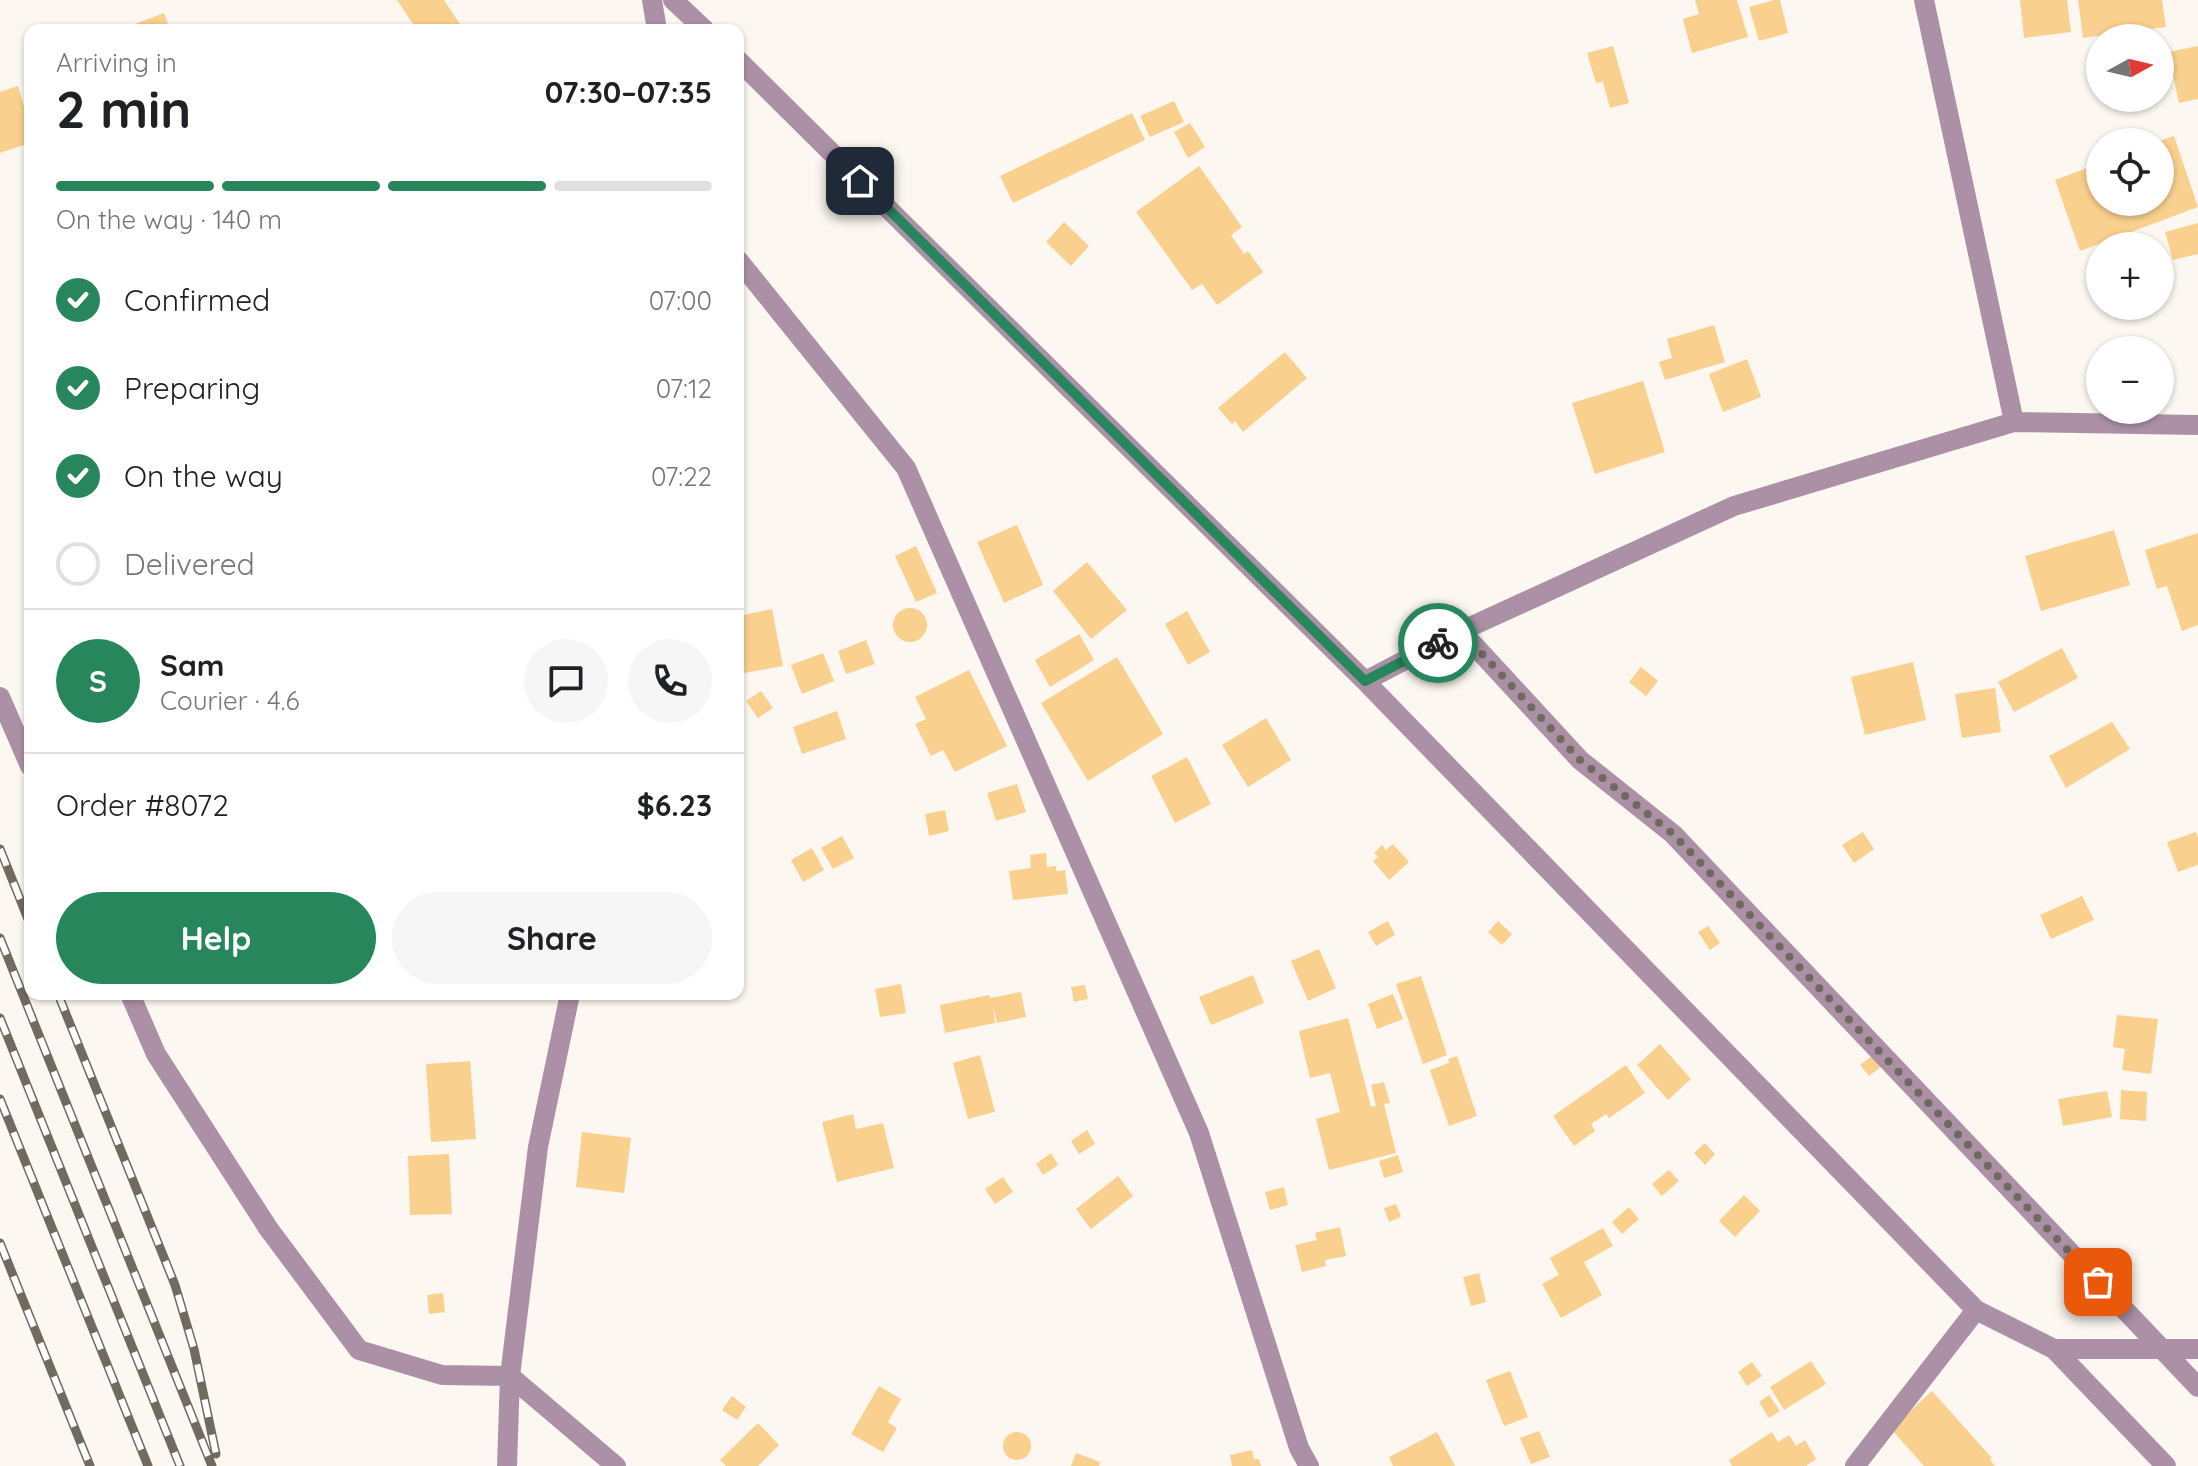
<!DOCTYPE html>
<meta charset="utf-8">
<style>
:root{--surface:#fff;--page:#f6f6f6;--text:#202124;--muted:#757577;--line:#e0e0e0;--accent:#28865d}
body{margin:0;font-family:Quicksand,sans-serif;background:var(--page);color:var(--text);height:100vh;display:flex;flex-direction:column;font-size:30px;white-space:nowrap}
*{box-sizing:border-box;margin:0}
p{font-size:26px;color:var(--muted)}
.icon{flex:none;width:44px;height:44px;fill:none;stroke:currentColor;stroke-width:2;stroke-linecap:round;stroke-linejoin:round}
.map{position:relative;flex:1;overflow:hidden}
.sheet{position:absolute;left:24px;top:24px;width:720px;height:976px;display:flex;flex-direction:column;background:var(--surface);border-radius:16px;box-shadow:0 2px 6px #0004}
.sheet>*{flex:none}
.needle{width:52px;rotate:82deg}
.buttons{position:absolute;left:2086px;top:24px;display:grid;gap:16px}
.buttons a{display:grid;place-items:center;width:88px;height:88px;border-radius:50%;background:var(--surface);box-shadow:0 2px 6px #0004;font-size:40px}
.pin{position:absolute;display:grid;place-items:center;width:68px;height:68px;color:#fff;margin:-34px;border-radius:16px;box-shadow:0 4px 12px #0006}
.courier{position:absolute;display:grid;place-items:center;width:80px;height:80px;margin:-40px;border:6px solid #28865d;border-radius:50%;background:#fff;color:#222;box-shadow:0 2px 10px #0007}
.headline em{font-style:normal;font-weight:700}
.headline div{display:flex;flex-direction:column-reverse}
.headline{display:flex;align-items:center;justify-content:space-between;height:136px;padding:0 32px}
h1{font-size:52px;font-weight:700;line-height:60px}
.bar{display:grid;grid-template-columns:repeat(4,1fr);gap:12px 8px;align-content:center;height:96px;padding:0 32px}
.bar i{height:10px;border-radius:6px;background:var(--line)}
.bar .on{background:var(--accent)}
.bar p{grid-column:span 4}
.line{display:flex;align-items:center;gap:20px;padding:0 32px;border-top:2px solid var(--line)}
.line div{flex:1}
.round{display:grid;place-items:center;flex:none;width:84px;height:84px;border-radius:42px;background:var(--page)}
ol{padding:0 32px;list-style:none}
li{display:flex;align-items:center;gap:24px;height:88px}
li p{margin-inline-start:auto}
li .icon{padding:8px;border-radius:50%;background:var(--accent);color:#fff;stroke-width:4}
li:last-child{color:var(--muted)}
li i{width:44px;height:44px;border:4px solid var(--line);border-radius:50%}
.cta{display:flex;gap:16px;margin-top:auto;padding:16px 32px}
.cta a{flex:1;height:92px;border-radius:48px;background:var(--accent);color:#fff;font-size:32px;font-weight:700;line-height:92px;text-align:center}
.cta a+a{background:var(--page);color:var(--text)}
.map>svg:first-child{display:block}
.building{fill:#f9d08d}
.lines{fill:none;stroke-linecap:round;stroke-linejoin:round}
.minor{stroke:#ac91a6;stroke-width:20}
.rail-casing{stroke:#706a60;stroke-width:9}
.rail{stroke:#fff;stroke-width:6;stroke-dasharray:18;stroke-linecap:butt}
.done{stroke:#6f695f;stroke-width:8;stroke-dasharray:0 14.4}
.route{stroke:#28865d;stroke-width:10}
</style>
<div class="map">
<svg width="2198" height="1466" viewBox="0 0 2198 1466">
<rect width="100%" height="100%" fill="#fcf8f1"/>
<path class="building" d="M397 0H444L464 30H417Z
M1695 0H1737L1748 37 1692 53 1683 19 1699 14Z
M1774 0H1780L1788 33 1759 41 1749 7Z
M2020 0H2067L2071 32 2024 38Z
M2078 0H2162L2166 27 2083 38Z
M164 13 170 30H137L135 24Z
M1613 46 1629 103 1610 108 1603 82 1596 83 1587 53Z
M2198 46V99L2179 103 2168 52Z
M18 86 26 113 30 111V143L0 153V92Z
M1174 101 1184 122 1150 137 1140 116Z
M1132 113 1145 140 1013 203 1000 176Z
M1190 123 1205 147 1188 158 1174 132Z
M2174 136 2198 207 2080 251 2055 180 2100 163V202H2160V141Z
M1199 166 1242 227 1231 235 1244 254 1248 251 1263 272 1217 305 1202 284 1192 290 1136 212Z
M1064 222 1089 246 1071 266 1046 242Z
M2198 223V254L2173 260 2165 232Z
M1714 325 1725 362 1665 380 1659 362 1672 358 1667 339Z
M1285 352 1307 378 1243 432 1235 421 1232 424 1218 408Z
M1747 359 1761 397 1723 412 1709 374Z
M1643 381 1665 452 1595 474 1572 403Z
M1017 525 1043 585 1004 603 977 542Z
M2114 530 2130 585 2041 611 2025 556Z
M2198 533V625L2182 631 2167 586 2157 589 2145 550Z
M916 546 937 593 916 602 895 556Z
M1087 562 1127 610 1091 639 1053 591Z
M893 625a17 17 0 1 1 34 0a17 17 0 1 1-34 0Z
M772 609 783 666 738 674V616Z
M1187 611 1210 652 1188 665 1165 624Z
M1079 634 1094 660 1050 687 1035 660Z
M866 640 875 664 846 674 838 651Z
M2062 648 2078 678 2014 712 1998 682Z
M823 653 834 681 802 694 791 665Z
M1117 657 1163 734 1088 781 1041 703Z
M1913 662 1926 720 1865 735 1851 677Z
M1641 667 1658 681 1646 696 1629 682Z
M969 670 1007 746 955 772 943 750 931 756 915 724 926 719 915 697Z
M1995 688 2001 732 1962 738 1955 694Z
M761 691 773 708 758 718 746 701Z
M837 711 846 739 802 754 793 727Z
M1266 718 1291 760 1248 787 1222 745Z
M2112 722 2130 749 2066 788 2049 756Z
M1187 757 1211 804 1175 823 1151 776Z
M1017 784 1026 812 996 821 987 793Z
M945 810 949 831 929 836 925 814Z
M1863 832 1874 849 1854 863 1842 845Z
M2196 832 2198 837V865L2178 872 2167 842Z
M842 836 854 858 833 869 821 848Z
M1393 844 1409 862 1389 880 1373 861 1378 857 1374 853 1382 845 1386 850Z
M812 848 824 870 803 882 791 860Z
M1046 853 1047 867 1056 866V871L1065 870 1068 894 1013 900 1009 871 1031 868 1030 855Z
M2082 896 2094 920 2051 939 2040 915Z
M1388 921 1395 935 1376 946 1368 932Z
M1498 921 1512 934 1502 945 1488 932Z
M1708 926 1720 943 1710 950 1698 932Z
M1319 949 1336 988 1308 1001 1291 961Z
M1253 975 1264 1003 1211 1025 1199 997Z
M1421 976 1447 1055 1423 1064 1396 984Z
M901 984 906 1013 880 1017 875 989Z
M1085 985 1088 999 1074 1002 1071 987Z
M1021 992 1026 1017 997 1023 993 1005 995 1023 945 1033 940 1005 989 995 990 998Z
M1393 994 1403 1019 1377 1029 1368 1004Z
M2117 1015 2158 1019 2151 1074 2122 1070 2125 1049 2113 1047Z
M1348 1018 1371 1107 1376 1106 1371 1085 1384 1082 1390 1103 1384 1104 1396 1153 1329 1170 1316 1119 1340 1112 1330 1073 1310 1078 1299 1031Z
M1660 1044 1691 1079 1668 1100 1637 1065Z
M980 1055 995 1112 968 1119 953 1063Z
M1873 1055 1882 1066 1869 1076 1860 1065Z
M1457 1056 1477 1116 1449 1126 1430 1070 1449 1063 1448 1059Z
M470 1061 476 1139 431 1142 426 1064Z
M1626 1065 1645 1093 1609 1118 1606 1114 1591 1124 1595 1131 1574 1146 1553 1116Z
M2121 1090 2147 1092 2146 1121 2120 1119Z
M2107 1091 2112 1117 2063 1126 2058 1099Z
M853 1114 856 1129 883 1123 894 1168 837 1182 822 1122Z
M1087 1130 1095 1144 1079 1154 1071 1141Z
M582 1132 631 1138 624 1193 576 1187Z
M1705 1143 1715 1154 1705 1165 1694 1153Z
M1051 1153 1058 1165 1043 1175 1036 1164Z
M449 1154 452 1214 410 1215 408 1156Z
M1398 1155 1403 1172 1384 1178 1379 1161Z
M1669 1170 1679 1181 1662 1196 1652 1184Z
M1118 1176 1133 1196 1091 1229 1076 1209Z
M1003 1177 1013 1192 995 1204 985 1189Z
M1284 1187 1288 1205 1270 1210 1265 1192Z
M1744 1195 1760 1211 1735 1237 1719 1221Z
M1396 1204 1401 1217 1389 1222 1384 1208Z
M1629 1207 1639 1219 1622 1234 1612 1222Z
M1340 1227 1346 1256 1325 1260 1326 1266 1302 1272 1295 1245 1317 1240 1315 1233Z
M1603 1228 1613 1246 1584 1262 1602 1295 1561 1318 1542 1284 1559 1275 1550 1258Z
M1479 1273 1486 1302 1471 1306 1463 1277Z
M443 1293 445 1312 429 1314 427 1295Z
M1811 1361 1826 1384 1784 1410 1770 1387Z
M1752 1362 1762 1376 1747 1386 1738 1372Z
M1510 1371 1528 1417 1504 1426 1486 1380Z
M879 1386 901 1399 888 1422 897 1428 883 1452 851 1434Z
M1932 1391 1992 1458 1990 1460 1995 1466H1924L1891 1429Z
M1769 1395 1780 1411 1769 1418 1759 1402Z
M732 1396 746 1407 737 1420 722 1410Z
M758 1423 779 1445 758 1466H726L720 1460Z
M1539 1431 1550 1457 1531 1464 1520 1438Z
M1003 1446a14 14 0 1 1 28 0a14 14 0 1 1-28 0Z
M1437 1432 1455 1466H1393L1389 1457Z
M1772 1432 1778 1442 1789 1435 1796 1446 1805 1440 1816 1459 1806 1466H1732L1729 1460Z
M1252 1450 1254 1459H1259L1261 1466H1232L1230 1455Z
M1076 1453 1100 1462 1099 1466H1071Z"/>
<g class="lines">
<path class="minor" d="M652 0 657 30
M673 0 705 30
M1924 0 2014 422
M738 60 1365 681 1976 1310 2054 1349 2166 1466
M738 260 906 468 1199 1133 1299 1448 1309 1466
M1461 631 1580 760 1673 834 2198 1387
M1365 681 1461 631 1734 506 2014 422 2198 425
M0 697 30 766
M130 994 156 1054 268 1228 359 1350 442 1375 510 1376 616 1466
M2054 1349H2198
M507 1466 510 1376 538 1147 570 994
M1855 1466 1976 1310"/>
<g class="rail-casing">
<path id="rail" d="M0 849 30 924
M0 938 212 1466
M58 994 175 1285 194 1349 216 1454
M0 1018 180 1466
M0 1099 148 1466
M0 1243 90 1466"/>
</g>
<use href="#rail" class="rail"/>
</g>
<g class="lines">
<path class="done" d="M1438 643 1461 631 1580 760 1673 834 2098 1282"/>
<path class="route" d="M860 181 1365 681 1438 643"/>
</g>
</svg>
<div class="buttons">
<a><svg class="needle" viewBox="-14 -14 28 28"><path d="M0-13l5 13h-10z" fill="#e53935"/><path d="M0 13l5-13h-10z" fill="#757577"/></svg></a>
<a><svg class="icon" aria-label="locate" viewBox="0 0 24 24"><circle cx="12" cy="12" r="6"/><path d="M12 2v4M12 18v4M2 12h4M18 12h4"/></svg></a>
<a>+</a>
<a>−</a>
</div>
<div class="pin" style="left:2098px;top:1282px;background:#ea580c"><svg class="icon" aria-label="bag" viewBox="0 0 24 24"><path d="M5 8h14l-1 12H6zM9 8a3 3 0 0 1 6 0"/></svg></div>
<div class="pin" style="left:860px;top:181px;background:#1f2937"><svg class="icon" aria-label="home" viewBox="0 0 24 24"><path d="M3 11l9-7 9 7M6 9v11h12V9"/></svg></div>
<div class="courier" style="left:1438px;top:643px"><svg class="icon" aria-label="bike" viewBox="0 0 24 24"><circle cx="6" cy="16" r="4"/><circle cx="18" cy="16" r="4"/><path d="M6 16l4-8h5l3 8M10 8l3 8H6M13 5h3"/></svg></div>
<section class="sheet">
<div class="headline"><div><h1>2 min</h1><p>Arriving in</p></div><em>07:30–07:35</em></div>
<div class="bar"><i class="on"></i><i class="on"></i><i class="on"></i><i></i><p>On the way · 140 m</p></div>
<ol>
<li><svg class="icon" aria-label="check" viewBox="0 0 24 24"><path d="M5 12l5 5 9-10"/></svg>Confirmed<p>07:00</p></li>
<li><svg class="icon" aria-label="check" viewBox="0 0 24 24"><path d="M5 12l5 5 9-10"/></svg>Preparing<p>07:12</p></li>
<li><svg class="icon" aria-label="check" viewBox="0 0 24 24"><path d="M5 12l5 5 9-10"/></svg>On the way<p>07:22</p></li>
<li><i></i>Delivered</li>
</ol>
<div class="line" style="height:144px"><b class="round" style="background:var(--accent);color:#fff">S</b><div><b>Sam</b><p>Courier · 4.6</p></div><a class="round"><svg class="icon" aria-label="chat" viewBox="0 0 24 24"><path d="M4 5h16v11H9l-5 4z"/></svg></a><a class="round"><svg class="icon" aria-label="phone" viewBox="0 0 24 24"><path d="M5 4h4l2 5-3 2q2 4 5 5l2-3 5 2v4C11 20 4 13 5 4z"/></svg></a></div>
<div class="line" style="height:104px"><div>Order #8072</div><b>$6.23</b></div>
<div class="cta"><a>Help</a><a>Share</a></div>
</section>
</div>
